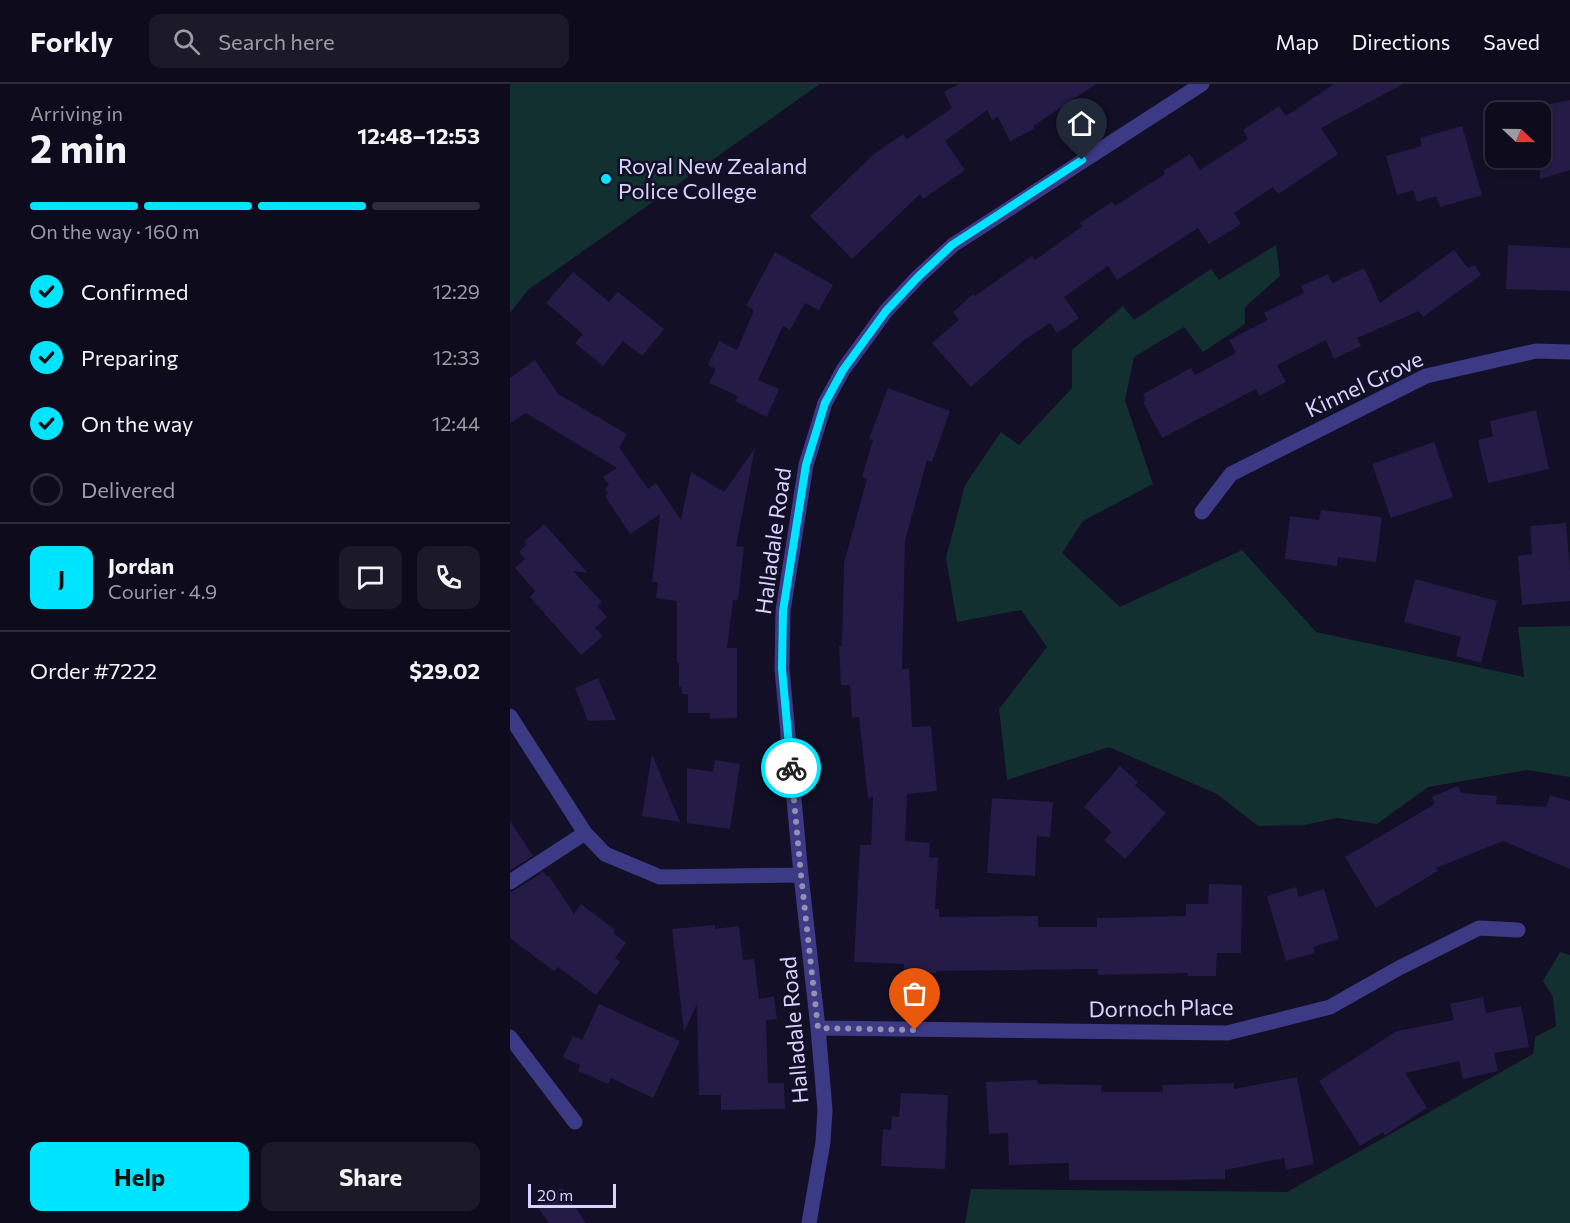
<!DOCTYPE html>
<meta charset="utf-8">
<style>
:root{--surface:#0e0b1c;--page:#1c1929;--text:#f1f3f6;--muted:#9b9ba3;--line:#2e2b3b;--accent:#00e5ff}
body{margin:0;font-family:Commissioner,sans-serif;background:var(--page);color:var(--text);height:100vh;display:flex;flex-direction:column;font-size:22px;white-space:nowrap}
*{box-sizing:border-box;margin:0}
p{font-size:20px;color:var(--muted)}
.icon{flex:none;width:33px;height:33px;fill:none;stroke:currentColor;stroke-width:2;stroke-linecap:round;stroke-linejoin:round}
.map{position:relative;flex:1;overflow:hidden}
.details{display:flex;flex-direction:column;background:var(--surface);width:510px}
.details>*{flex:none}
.needle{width:39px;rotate:112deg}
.buttons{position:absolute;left:975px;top:18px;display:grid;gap:12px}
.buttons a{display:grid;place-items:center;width:66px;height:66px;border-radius:12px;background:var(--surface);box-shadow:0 3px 9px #0003,0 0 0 2px var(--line);font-size:30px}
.scale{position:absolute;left:18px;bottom:15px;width:88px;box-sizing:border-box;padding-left:6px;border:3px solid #d9d4ff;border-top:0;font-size:16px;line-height:21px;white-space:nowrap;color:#d9d4ff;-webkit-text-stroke:4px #130f26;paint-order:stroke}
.pin{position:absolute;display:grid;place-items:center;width:51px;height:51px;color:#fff;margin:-62px -26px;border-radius:50% 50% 50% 0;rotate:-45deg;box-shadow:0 0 6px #0007}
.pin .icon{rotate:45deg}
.courier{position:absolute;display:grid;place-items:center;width:60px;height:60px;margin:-30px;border:4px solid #00e5ff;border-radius:50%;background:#fff;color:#222;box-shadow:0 2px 8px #0007}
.head em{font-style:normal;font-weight:700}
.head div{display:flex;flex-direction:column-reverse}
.head{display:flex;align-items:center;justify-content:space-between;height:102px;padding:0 30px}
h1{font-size:39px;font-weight:700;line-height:45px}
.bar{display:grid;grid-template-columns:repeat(4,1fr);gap:9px 6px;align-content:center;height:72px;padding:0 30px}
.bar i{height:8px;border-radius:4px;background:var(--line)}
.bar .selected{background:var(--accent)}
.bar p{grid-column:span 4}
.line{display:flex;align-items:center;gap:15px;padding:0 30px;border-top:2px solid var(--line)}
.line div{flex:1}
.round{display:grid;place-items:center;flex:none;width:63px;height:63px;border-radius:12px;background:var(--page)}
ol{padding:0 30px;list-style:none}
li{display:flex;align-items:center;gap:18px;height:66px}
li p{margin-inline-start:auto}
li .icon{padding:6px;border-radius:50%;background:var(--accent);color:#111;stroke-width:4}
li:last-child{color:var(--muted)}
li i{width:33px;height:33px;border:3px solid var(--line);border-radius:50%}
.action{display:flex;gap:12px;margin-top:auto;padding:12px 30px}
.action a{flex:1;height:69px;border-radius:12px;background:var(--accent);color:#111;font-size:24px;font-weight:700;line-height:69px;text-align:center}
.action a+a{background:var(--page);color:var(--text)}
header{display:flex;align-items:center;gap:36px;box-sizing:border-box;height:84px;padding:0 30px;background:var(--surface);border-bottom:2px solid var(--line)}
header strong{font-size:28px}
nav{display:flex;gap:33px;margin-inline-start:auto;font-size:21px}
.search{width:420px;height:54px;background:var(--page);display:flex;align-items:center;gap:15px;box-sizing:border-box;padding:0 21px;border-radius:12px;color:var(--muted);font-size:22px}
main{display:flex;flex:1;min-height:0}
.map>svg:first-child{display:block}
.green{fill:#12302f}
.building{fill:#241b47}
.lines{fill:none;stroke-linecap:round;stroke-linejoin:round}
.street{stroke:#3d3a85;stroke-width:15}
.done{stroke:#948fb3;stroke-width:6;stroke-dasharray:0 10.8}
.route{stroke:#00e5ff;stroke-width:8}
.poi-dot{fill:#00e5ff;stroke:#130f26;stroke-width:2}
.labels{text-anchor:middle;stroke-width:5;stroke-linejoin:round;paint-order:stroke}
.poi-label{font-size:22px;fill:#d9d4ff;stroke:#130f26;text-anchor:start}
.street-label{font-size:22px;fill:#d9d4ff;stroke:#130f26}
</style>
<header>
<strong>Forkly</strong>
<div class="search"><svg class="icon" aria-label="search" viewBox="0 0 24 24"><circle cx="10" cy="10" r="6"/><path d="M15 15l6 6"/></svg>Search here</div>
<nav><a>Map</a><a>Directions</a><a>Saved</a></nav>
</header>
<main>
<section class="details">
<div class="head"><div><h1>2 min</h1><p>Arriving in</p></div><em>12:48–12:53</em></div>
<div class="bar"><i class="selected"></i><i class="selected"></i><i class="selected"></i><i></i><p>On the way · 160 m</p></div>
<ol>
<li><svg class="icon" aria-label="check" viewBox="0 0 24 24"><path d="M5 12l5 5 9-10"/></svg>Confirmed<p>12:29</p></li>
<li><svg class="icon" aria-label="check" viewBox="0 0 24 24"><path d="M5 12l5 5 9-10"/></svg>Preparing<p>12:33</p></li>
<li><svg class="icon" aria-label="check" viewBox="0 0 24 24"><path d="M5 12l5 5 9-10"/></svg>On the way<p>12:44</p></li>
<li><i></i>Delivered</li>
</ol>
<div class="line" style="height:108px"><b class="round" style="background:var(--accent);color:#111">J</b><div><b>Jordan</b><p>Courier · 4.9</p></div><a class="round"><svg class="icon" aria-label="chat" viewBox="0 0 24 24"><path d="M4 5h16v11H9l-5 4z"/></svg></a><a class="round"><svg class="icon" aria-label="phone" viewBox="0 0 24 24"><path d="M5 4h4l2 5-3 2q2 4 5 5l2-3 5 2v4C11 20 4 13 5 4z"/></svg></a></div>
<div class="line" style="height:78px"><div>Order #7222</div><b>$29.02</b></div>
<div class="action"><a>Help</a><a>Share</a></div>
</section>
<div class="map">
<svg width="1060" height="1139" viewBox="0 0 1060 1139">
<rect width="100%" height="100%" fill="#130f26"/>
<path class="green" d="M0 0H310L18 206 0 229Z
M766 161 770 192 735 223V240L693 268 674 243 624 273 615 316 643 400 573 437 552 469 610 523 732 466 806 548 1014 593 1008 543 1060 542V693L1017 686 918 703 867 740 827 734 794 741 748 742 707 710 599 663 497 696 489 625 537 563 511 526 447 538 436 474 455 401 491 348 509 361 562 304V266L613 222 624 236 701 185 709 196Z
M1050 868 1060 871V1139H455L461 1105 777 1108 1023 970 1025 953 1046 942 1043 913 1033 897Z"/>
<path class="building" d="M449 0H586L523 42 525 45 500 57 488 33 482 36 477 26 435 57 455 86 413 115 410 110 342 175 300 132 365 69 393 50 397 55 442 24 434 8Z
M824 0H893L811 44 828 70 768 110 763 103 724 129 731 140 699 160 688 144 607 196 598 182 554 213 569 234 547 249 540 239 513 257 461 303 422 259 449 236 443 228 463 210 465 212 522 172 525 176 573 142 570 139 602 118 605 122 655 90 653 87 680 70 690 86 738 55 733 46 769 22 776 32Z
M1060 16V86L1030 95V22Z
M952 42 972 111 930 123 926 112 907 118 903 106 887 111 876 72 912 62 910 54Z
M998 161 1060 164V207L996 205Z
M944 166 958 184 965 181 971 191 913 233 909 227 847 254 851 262 824 275 816 256 767 281 776 298 749 312 746 305 652 354 633 318 636 317 633 310 681 284 685 291 726 269 719 256 758 236 754 229 794 209 791 202 818 190 822 199 854 184 870 219Z
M265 168 323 201 309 226 295 219 280 246 273 242 248 296 269 305 257 333 225 317 228 312 199 299 206 285 198 281 209 257 227 266 244 226 236 222Z
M63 188 99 218 108 208 154 245 132 272 113 257 93 282 65 259 73 250 36 219Z
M25 276 48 310 117 350 109 363 138 405 146 399 171 436 181 388 214 408 245 364 226 462 234 463 228 516H223L217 564H227V634L200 635V629H178V610H172V603H169V579H167V517L146 514 148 498H142L150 430 120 450 95 412 98 409 95 404 99 401 93 393 107 384 16 329 0 339V294Z
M378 304 440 327 422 378 417 376 395 457 392 585H399L402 643 421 642 427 707 397 710 395 757 420 759 419 773 428 774 425 825H429V833L528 832V843H587V834L676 832V820H698L699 800 732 801 731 869H707L706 892H677L678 889 588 891V885L426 887V889L394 888V880L344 878 350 761H361L363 713 358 714 349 633 342 634 340 601H331L329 562H332L334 479 357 395 352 393 363 356 359 355Z
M1026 326 1039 385 978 399 968 356 983 352 980 337Z
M924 358 943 413 881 434 862 380Z
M811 426 872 433 866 478 828 473 827 482 775 475 780 432 809 436Z
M1056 439 1060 486V517L1012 521 1008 472 1022 470 1020 442Z
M34 440 78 489 63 487 92 518 87 522 97 533 85 544 93 552 71 571 20 513 25 507 5 484 15 475 9 468 17 460 14 458Z
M905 495 987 517 971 579 946 572 951 553 894 538Z
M88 594 106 636 78 637 65 604Z
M142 670 170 738 132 732Z
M205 676 230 680 220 745 177 739V684L203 688Z
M610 682 628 698 625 701 656 729 615 775 594 756 602 748 574 723Z
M948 702 951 709 987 712 986 720 1036 723 1040 711 1060 717V785L993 757 926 784 928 787 866 824 835 773 925 720 922 713Z
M482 714 543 718 540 753 527 752 525 792 477 789Z
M0 737 23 772 0 786Z
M33 788 37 793 39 792 64 830 71 820 105 846 103 849 116 859 105 874 110 878 86 911 48 883 44 887 0 854V808L5 806Z
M786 803 789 813 814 805 829 855 803 863 805 869 776 877 757 812Z
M205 841V845L229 842 233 876 244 875 249 915 264 912 267 935 256 936 258 999H274L275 1025 211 1026V1011H189L187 920 174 948 162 845Z
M973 913 976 929 1011 922 1019 963 984 969 988 987 953 995 949 977 895 989 917 1024 875 1051 873 1048 850 1062 809 997 887 947 944 936 940 920Z
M89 920 170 957 143 1014 101 994 98 1000 68 987 70 981 53 973 63 952 72 956Z
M787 993 804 1080 776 1086 774 1074 715 1086V1095L657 1096H559V1079L499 1081 498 1049 479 1050 476 998 527 996 528 1000 592 1001 591 1008H653L652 1001 724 999V1005Z
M391 1009 438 1011 435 1085 371 1082 373 1045 381 1046 382 1032 389 1033Z
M52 1104 76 1139H39L26 1121Z"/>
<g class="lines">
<path class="street" d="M692 428 721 390 916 292 1026 267 1060 268
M0 632 75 749 95 770 150 793 291 791
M0 798 75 749
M308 944 717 949 820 923 889 884 969 844 1008 846
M0 953 65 1038
M299 1139 313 1058 315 1026 308 944 291 791 272 585 273 527 296 381 315 319 333 286 376 227 408 193 443 161 692 0"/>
</g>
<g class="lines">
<path class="done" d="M281 684 291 791 308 944 405 946"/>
<path class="route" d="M281 684 272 585 273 527 296 381 315 319 333 286 376 227 408 193 442 161 572 76"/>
</g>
<circle class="poi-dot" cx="96" cy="95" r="6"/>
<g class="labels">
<g class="poi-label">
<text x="108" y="90">Royal New Zealand<tspan x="108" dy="25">Police College</tspan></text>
</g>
<g class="street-label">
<text transform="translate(854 300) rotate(-25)" y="8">Kinnel Grove</text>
<text transform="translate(263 457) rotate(-82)" y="8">Halladale Road</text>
<text transform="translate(651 924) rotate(-1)" y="8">Dornoch Place</text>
<text transform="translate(284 946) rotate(-95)" y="8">Halladale Road</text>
</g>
</g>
</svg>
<div class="buttons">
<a><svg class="needle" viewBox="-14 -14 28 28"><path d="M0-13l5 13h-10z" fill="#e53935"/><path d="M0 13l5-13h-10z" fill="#9b9ba3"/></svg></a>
</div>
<div class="scale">20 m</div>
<div class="pin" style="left:405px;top:946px;background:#ea580c"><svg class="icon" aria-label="bag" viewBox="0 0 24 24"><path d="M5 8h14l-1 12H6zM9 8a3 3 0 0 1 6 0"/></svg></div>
<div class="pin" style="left:572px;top:76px;background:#1f2937"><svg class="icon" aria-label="home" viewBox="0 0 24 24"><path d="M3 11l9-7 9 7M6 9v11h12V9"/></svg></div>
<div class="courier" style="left:281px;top:684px"><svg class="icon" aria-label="bike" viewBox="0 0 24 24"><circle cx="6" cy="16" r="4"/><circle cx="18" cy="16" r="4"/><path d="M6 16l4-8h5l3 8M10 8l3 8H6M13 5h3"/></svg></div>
</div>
</main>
